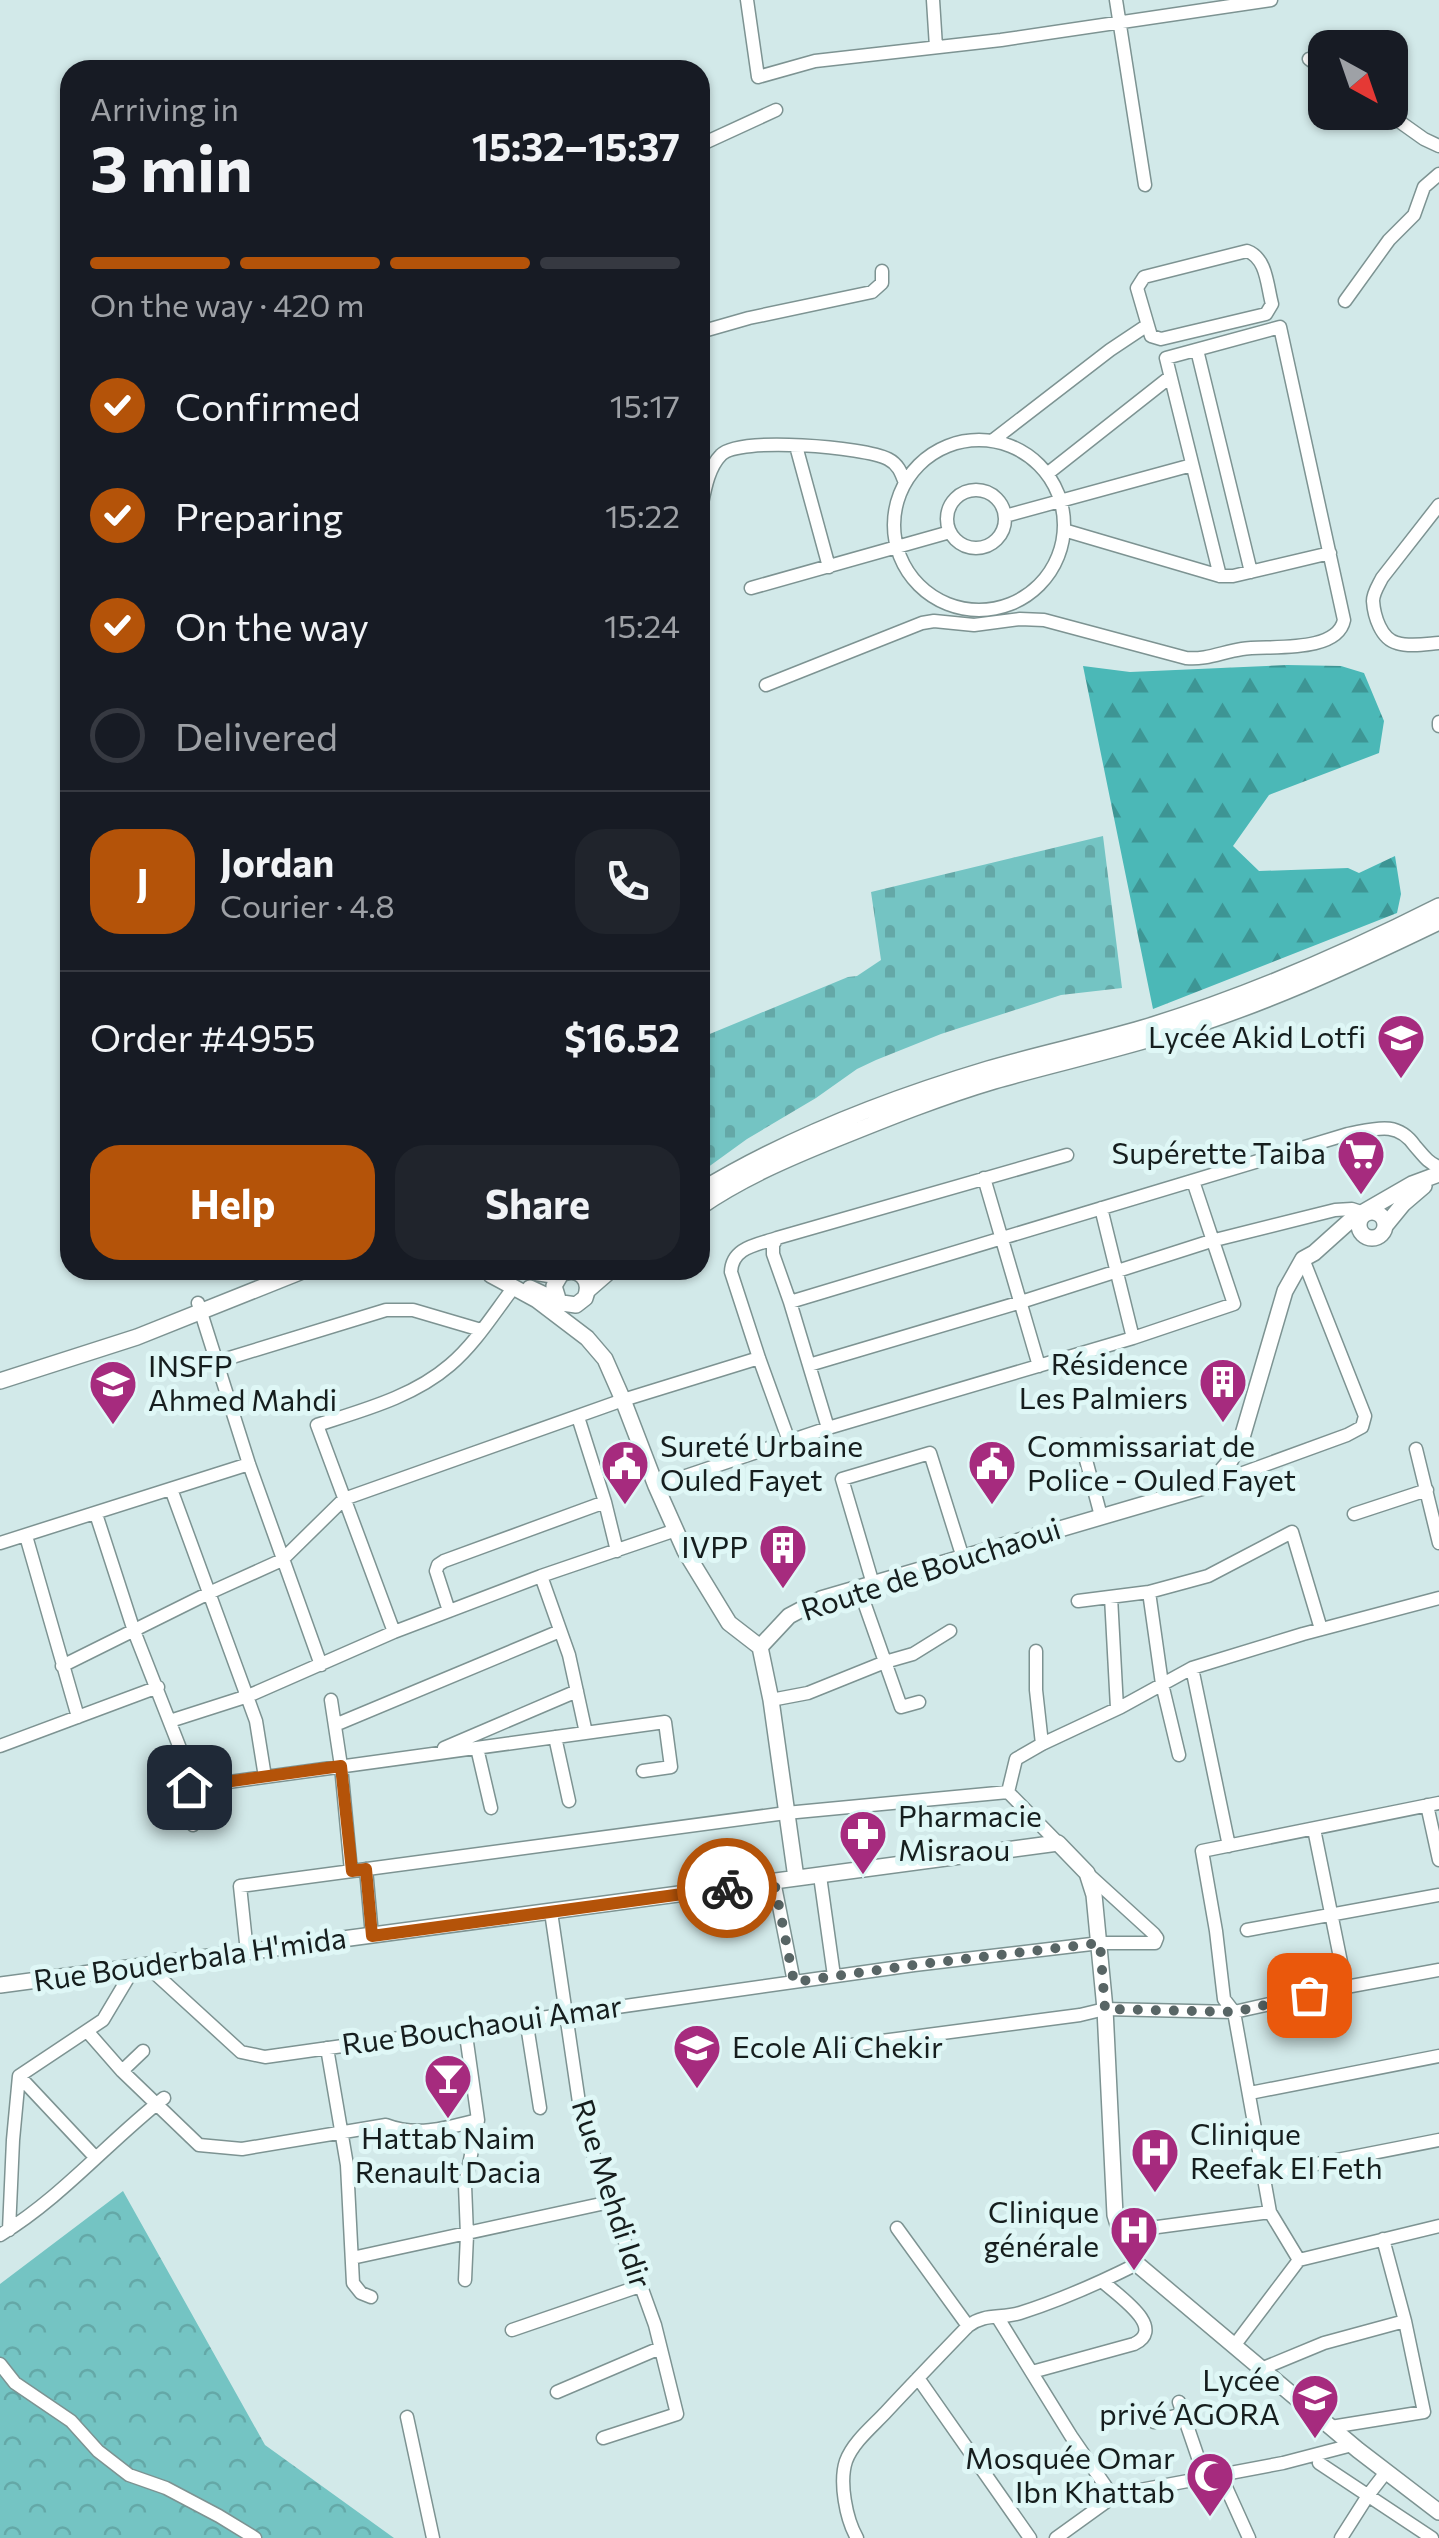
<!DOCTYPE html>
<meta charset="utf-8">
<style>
:root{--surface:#171b24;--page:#20242c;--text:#f1f3f6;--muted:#9ea1a6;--line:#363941;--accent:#b45309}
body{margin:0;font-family:Commissioner,sans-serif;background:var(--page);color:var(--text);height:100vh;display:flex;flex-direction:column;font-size:38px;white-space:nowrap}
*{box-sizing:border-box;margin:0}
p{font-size:32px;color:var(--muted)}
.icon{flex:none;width:55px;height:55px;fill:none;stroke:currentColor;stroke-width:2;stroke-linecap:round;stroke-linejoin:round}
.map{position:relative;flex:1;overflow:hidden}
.sheet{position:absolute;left:60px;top:60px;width:650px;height:1220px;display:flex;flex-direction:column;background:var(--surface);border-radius:30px;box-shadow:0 2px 8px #0004}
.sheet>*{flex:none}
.needle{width:65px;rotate:140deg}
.buttons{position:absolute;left:1308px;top:30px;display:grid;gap:20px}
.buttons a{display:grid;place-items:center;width:100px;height:100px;border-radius:20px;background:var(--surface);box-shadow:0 2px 8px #0004;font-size:50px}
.pin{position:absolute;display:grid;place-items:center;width:85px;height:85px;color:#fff;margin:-42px;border-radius:20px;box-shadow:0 5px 15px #0006}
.courier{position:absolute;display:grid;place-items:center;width:100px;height:100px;margin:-50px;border:8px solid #b45309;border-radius:50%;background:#fff;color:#222;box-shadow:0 2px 12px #0007}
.overview em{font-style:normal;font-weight:700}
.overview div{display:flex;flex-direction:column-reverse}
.overview{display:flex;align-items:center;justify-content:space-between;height:170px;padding:0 30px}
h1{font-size:65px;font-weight:700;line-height:75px}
.bar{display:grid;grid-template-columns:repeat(4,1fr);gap:15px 10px;align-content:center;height:120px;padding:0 30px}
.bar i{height:12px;border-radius:8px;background:var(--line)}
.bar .current{background:var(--accent)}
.bar p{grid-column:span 4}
.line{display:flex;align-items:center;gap:25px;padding:0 30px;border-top:2px solid var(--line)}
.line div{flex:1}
.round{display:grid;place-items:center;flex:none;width:105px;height:105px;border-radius:30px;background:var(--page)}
ol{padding:0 30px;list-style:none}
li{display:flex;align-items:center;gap:30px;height:110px}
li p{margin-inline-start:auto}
li .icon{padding:10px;border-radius:50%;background:var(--accent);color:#fff;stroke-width:4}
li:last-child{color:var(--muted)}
li i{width:55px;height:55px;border:5px solid var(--line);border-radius:50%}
.button{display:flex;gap:20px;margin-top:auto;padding:20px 30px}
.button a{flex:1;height:115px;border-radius:30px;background:var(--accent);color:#fff;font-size:40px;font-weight:700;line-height:115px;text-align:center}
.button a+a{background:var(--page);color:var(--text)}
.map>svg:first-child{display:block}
.forest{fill:url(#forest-firs)}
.cemetery{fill:url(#cemetery-stones)}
.park{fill:url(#park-crowns)}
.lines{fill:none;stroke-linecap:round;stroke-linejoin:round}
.minor-casing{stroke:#7d9392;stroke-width:15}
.major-casing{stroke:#7d9392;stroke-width:18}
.minor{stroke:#fff;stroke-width:12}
.major{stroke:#fff;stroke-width:15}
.done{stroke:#586565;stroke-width:10;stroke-dasharray:0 18}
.route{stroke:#b45309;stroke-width:12}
.labels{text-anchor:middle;stroke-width:10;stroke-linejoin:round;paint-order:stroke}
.poi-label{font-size:30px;fill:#161e1e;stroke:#dff7f6;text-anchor:end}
.street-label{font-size:30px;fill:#161e1e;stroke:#dff7f6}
</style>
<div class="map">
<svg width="1439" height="2538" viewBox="0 0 1439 2538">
<defs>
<pattern id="forest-firs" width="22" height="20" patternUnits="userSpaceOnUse" patternTransform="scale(2.5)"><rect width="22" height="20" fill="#4bb8b7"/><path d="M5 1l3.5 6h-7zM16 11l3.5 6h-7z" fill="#3d9594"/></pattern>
<pattern id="cemetery-stones" width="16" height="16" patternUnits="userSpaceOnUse" patternTransform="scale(2.5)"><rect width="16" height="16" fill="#74c4c3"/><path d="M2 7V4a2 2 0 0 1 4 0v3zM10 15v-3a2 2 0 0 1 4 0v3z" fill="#64a8a7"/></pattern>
<pattern id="park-crowns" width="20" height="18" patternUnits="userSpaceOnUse" patternTransform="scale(2.5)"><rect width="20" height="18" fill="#74c4c3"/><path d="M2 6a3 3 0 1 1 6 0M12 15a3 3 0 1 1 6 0" fill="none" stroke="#64a8a7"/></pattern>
</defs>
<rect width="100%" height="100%" fill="#d2e9e9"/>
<path class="forest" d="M1287 665 1341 666 1364 673 1384 721 1379 753 1269 795 1233 846 1259 871 1348 868 1359 873 1395 856 1401 894 1397 913 1153 1009 1083 666 1130 672Z"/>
<path class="cemetery" d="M1103 836 1122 988 1061 995 941 1034 876 1060 857 1069 816 1098 747 1139 700 1173V1038L848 977 857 976 881 960 871 892Z"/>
<path class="park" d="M123 2191 265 2445 394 2538H0V2284Z"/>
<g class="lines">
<g class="minor-casing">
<path id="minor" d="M747 0 758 77 815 61 1001 40 1271 0
M933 0 936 47
M1116 0 1145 185
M1309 59 1325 71
M1386 112 1424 139 1439 146
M700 145 776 110
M1247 251C1267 258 1267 286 1272 304L1266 314 1161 339 1151 336 1137 288 1144 277Z
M1345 301 1389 240 1414 215 1424 187 1439 174
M700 332 749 318 872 292 882 283V271
M1197 350 1251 572
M894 525a85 85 0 1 1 170 0a85 85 0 1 1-170 0Z
M992 441 1110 350 1146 326
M796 446 829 567
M1047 474 1170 377
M947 519a29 29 0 1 1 58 0a29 29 0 1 1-58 0Z
M1439 505 1382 578C1378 586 1373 593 1373 601 1374 616 1381 639 1397 643 1410 647 1426 644 1439 643
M700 513C704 495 707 469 721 455 738 436 865 447 888 459 898 464 901 472 905 483
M1005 516 1192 465
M1067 531 1220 576H1233L1330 553
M751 588 950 532
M766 685 922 623 934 621 974 625 1020 619 1044 620 1186 658C1206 660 1222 652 1242 649 1268 645 1337 654 1344 620L1280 327 1166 358 1220 576
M1439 722V726
M984 1178 1039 1366
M1101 1208 1133 1338
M777 1238C757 1245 732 1247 731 1272L759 1358 789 1441
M790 1302 1348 1134C1375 1129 1397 1120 1415 1146 1423 1155 1428 1163 1439 1167
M198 1303 249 1464 321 1665
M216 1362 386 1310H413L481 1330
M809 1365 1021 1302 1211 1241 1335 1210 1352 1209 1364 1213
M578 1417 605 1502 617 1551
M828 1428 790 1302 773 1254V1245L777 1238 1067 1155
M1082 1445 1101 1516
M1416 1449 1439 1543
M1210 1485 1347 1435 1362 1427 1365 1416 1303 1259
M656 1486 828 1428 1133 1338 1234 1304 1193 1181
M171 1489 256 1721 265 1777
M96 1514 134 1631 183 1756 193 1825
M1354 1514 1427 1490
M26 1536 78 1717
M0 1543 249 1464
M541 1576 569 1655 586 1733
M873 1584 842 1479 930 1453 963 1558
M859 1588 901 1707 919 1702
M1149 1592 1162 1684 1179 1755
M1111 1597 1117 1708
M1078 1601 1149 1592 1208 1576 1292 1532 1321 1629
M449 1611 436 1571 438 1565 444 1561 605 1502
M394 1632 317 1425C363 1410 413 1397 450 1365 475 1344 494 1313 514 1287
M1036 1651V1690L1042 1744
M62 1666 209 1593 282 1560 344 1499 623 1400 759 1358
M1192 1668 1229 1846
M331 1700 341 1766 351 1871
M771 1700 808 1693 885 1662 913 1654 950 1631
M170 1721 248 1696 394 1632 541 1576 676 1530
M335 1725 560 1631
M555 1737 569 1801
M0 1746 158 1687
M444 1748 577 1691
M477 1748 491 1808
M156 1792 665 1722 671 1767 643 1771
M1008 1792 1016 1759 1042 1744 1121 1707 1192 1668 1303 1634 1439 1598
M1439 1803 1202 1851 1216 1931 1224 1999 1234 2012 1270 2212 1299 2260 1439 2226
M1427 1805 1439 1860
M1314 1829 1346 1987
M366 1869 372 1936
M820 1876 834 1976
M774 1881 794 1982
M551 1912 582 2123 655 2325 677 2414 603 2438
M1247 1930 1439 1895
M247 1952 240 1886 786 1813 1008 1792 1058 1843
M147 1966 241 2052 265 2057 914 1965 1100 1943H1155L1157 1938 1154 1934 1087 1873
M526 2019 540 2108
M465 2028 478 2120 465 2185 467 2235 465 2280
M87 2031 122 2071 199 2145 242 2149 386 2125C417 2137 447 2128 478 2120
M851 2045 1080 2015 1105 2009 1234 2012 1346 1987 1439 1970
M327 2048 347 2165 353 2283 361 2293 371 2297
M122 2071 143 2051
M19 2076 95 2157
M1250 2093 1439 2056
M1265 2174 1439 2140
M897 2228 968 2326
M9 2230 13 2140 19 2076 103 2020 134 1968
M0 2235C61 2198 108 2142 164 2098
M1122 2238 1150 2228 1270 2212
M352 2258 610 2202
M998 2318 1071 2436 1113 2497
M512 2330 640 2286
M1234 2346 1299 2260
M0 2364 15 2383 71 2421 98 2451 129 2475 166 2488 219 2516 255 2538
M1261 2369 1324 2343 1405 2321
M1032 2372 1134 2344C1168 2328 1117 2295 1102 2281
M918 2378 1030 2538
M557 2392 660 2348
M1179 2402 1205 2478
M407 2417 433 2538
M1154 2422 1182 2414
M1331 2427 1424 2412 1405 2321 1383 2239
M1319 2463 1432 2538
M1221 2476 1249 2538
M857 2538C846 2519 839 2482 846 2461 853 2442 873 2426 886 2412 913 2383 941 2354 968 2326 985 2313 1000 2319 1020 2313 1061 2300 1099 2283 1137 2264
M1056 2538 1113 2497 1124 2493 1283 2463 1352 2445
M1341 2538 1369 2494 1386 2472"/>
</g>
<g class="major-casing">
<path id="major" d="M700 1191C787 1138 891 1098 988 1069 1039 1054 1092 1043 1143 1028 1245 997 1344 954 1439 906
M700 1207C742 1178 789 1158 836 1139 888 1118 940 1097 994 1081 1050 1065 1108 1052 1164 1035 1259 1007 1350 965 1439 922
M1359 1225a13 13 0 1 1 26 0a13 13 0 1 1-26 0Z
M1385 1226 1403 1204 1424 1186
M520 1270 559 1276
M491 1275 537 1300 587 1338 605 1359 623 1400 656 1486 685 1551 729 1623 760 1647
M530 1288 562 1303 576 1305 585 1298C593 1279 578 1266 561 1274L554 1286 558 1299
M588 1290 611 1270
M0 1381 137 1337 305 1270
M760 1647 789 1616 821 1599 1210 1485 1230 1461 1241 1441 1285 1291 1303 1259 1314 1253 1353 1218 1412 1184 1439 1174
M760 1647 771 1700 796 1878
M0 1985 1058 1843 1087 1873 1094 1895 1105 2009 1115 2215 1122 2238 1137 2264 1358 2450 1439 2512"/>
</g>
<use href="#minor" class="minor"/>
<use href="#major" class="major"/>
</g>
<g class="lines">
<path class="done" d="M727 1888 774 1881 794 1982 914 1965 1100 1943 1105 2009 1234 2012 1309 1995"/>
<path class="route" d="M189 1787 341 1766 352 1871 366 1869 372 1936 727 1888"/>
</g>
<defs>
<g id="school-pin" transform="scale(2.5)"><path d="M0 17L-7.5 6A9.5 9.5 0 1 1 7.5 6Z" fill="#a62b7e" stroke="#dff7f6"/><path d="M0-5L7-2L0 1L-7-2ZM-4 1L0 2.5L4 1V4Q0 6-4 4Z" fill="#fff"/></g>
<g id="supermarket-pin" transform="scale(2.5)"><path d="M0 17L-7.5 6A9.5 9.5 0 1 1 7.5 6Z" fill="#a62b7e" stroke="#dff7f6"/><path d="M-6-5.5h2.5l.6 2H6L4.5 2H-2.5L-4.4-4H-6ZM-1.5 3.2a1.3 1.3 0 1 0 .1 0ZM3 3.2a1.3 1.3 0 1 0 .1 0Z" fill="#fff"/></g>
<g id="building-pin" transform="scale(2.5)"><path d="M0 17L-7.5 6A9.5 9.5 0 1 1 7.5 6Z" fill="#a62b7e" stroke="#dff7f6"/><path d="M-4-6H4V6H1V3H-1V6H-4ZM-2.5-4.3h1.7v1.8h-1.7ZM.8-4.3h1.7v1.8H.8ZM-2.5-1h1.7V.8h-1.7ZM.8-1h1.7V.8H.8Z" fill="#fff"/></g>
<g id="university-pin" transform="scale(2.5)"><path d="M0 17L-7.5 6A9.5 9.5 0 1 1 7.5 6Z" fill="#a62b7e" stroke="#dff7f6"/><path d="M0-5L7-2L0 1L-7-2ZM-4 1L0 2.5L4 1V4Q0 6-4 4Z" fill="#fff"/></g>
<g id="civic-pin" transform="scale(2.5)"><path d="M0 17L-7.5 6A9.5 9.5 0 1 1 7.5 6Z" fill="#a62b7e" stroke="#dff7f6"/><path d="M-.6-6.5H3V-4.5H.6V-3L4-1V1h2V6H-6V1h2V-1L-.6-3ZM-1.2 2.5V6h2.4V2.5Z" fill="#fff"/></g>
<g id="pharmacy-pin" transform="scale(2.5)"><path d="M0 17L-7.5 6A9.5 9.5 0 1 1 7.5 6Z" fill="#a62b7e" stroke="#dff7f6"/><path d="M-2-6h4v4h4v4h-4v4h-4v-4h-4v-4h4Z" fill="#fff"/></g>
<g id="bar-pin" transform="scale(2.5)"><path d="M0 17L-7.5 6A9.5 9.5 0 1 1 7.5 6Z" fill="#a62b7e" stroke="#dff7f6"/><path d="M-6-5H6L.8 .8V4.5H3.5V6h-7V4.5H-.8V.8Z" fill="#fff"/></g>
<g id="hospital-pin" transform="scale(2.5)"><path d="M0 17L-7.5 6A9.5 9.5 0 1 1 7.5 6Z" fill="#a62b7e" stroke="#dff7f6"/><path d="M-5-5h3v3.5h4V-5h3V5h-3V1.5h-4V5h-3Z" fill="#fff"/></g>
<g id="mosque-pin" transform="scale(2.5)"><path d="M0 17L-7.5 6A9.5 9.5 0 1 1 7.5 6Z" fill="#a62b7e" stroke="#dff7f6"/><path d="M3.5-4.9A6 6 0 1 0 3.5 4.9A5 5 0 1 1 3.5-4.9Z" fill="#fff"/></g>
</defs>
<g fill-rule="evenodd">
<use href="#school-pin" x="1401" y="1038"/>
<use href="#supermarket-pin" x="1361" y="1154"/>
<use href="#building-pin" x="1223" y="1382"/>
<use href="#university-pin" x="113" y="1384"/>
<use href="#civic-pin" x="625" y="1464"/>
<use href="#civic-pin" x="992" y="1464"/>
<use href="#building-pin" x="783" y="1548"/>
<use href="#pharmacy-pin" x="863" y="1834"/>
<use href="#school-pin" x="697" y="2048"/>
<use href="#bar-pin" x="448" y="2078"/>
<use href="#hospital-pin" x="1155" y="2152"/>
<use href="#hospital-pin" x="1134" y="2230"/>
<use href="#school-pin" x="1315" y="2398"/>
<use href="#mosque-pin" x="1210" y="2476"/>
</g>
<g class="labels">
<g class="poi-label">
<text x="1366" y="1048">Lycée Akid Lotfi</text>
<text x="1326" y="1164">Supérette Taiba</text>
<text x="1188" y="1375">Résidence<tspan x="1188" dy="34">Les Palmiers</tspan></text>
<text x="148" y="1377" text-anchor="start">INSFP<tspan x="148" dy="34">Ahmed Mahdi</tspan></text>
<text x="660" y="1457" text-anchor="start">Sureté Urbaine<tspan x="660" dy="34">Ouled Fayet</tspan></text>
<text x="1027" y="1457" text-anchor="start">Commissariat de<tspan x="1027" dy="34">Police - Ouled Fayet</tspan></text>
<text x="748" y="1558">IVPP</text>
<text x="898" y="1827" text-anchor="start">Pharmacie<tspan x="898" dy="34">Misraou</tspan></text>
<text x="732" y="2058" text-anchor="start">Ecole Ali Chekir</text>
<text x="1190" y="2145" text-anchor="start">Clinique<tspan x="1190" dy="34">Reefak El Feth</tspan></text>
<text x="448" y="2149" text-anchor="middle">Hattab Naim<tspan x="448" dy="34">Renault Dacia</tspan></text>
<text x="1099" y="2223">Clinique<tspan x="1099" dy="34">générale</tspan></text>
<text x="1280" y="2391">Lycée<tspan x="1280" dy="34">privé AGORA</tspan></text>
<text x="1175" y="2469">Mosquée Omar<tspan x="1175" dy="34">Ibn Khattab</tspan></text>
</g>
<g class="street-label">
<text transform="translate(931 1570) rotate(-18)" y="10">Route de Bouchaoui</text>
<text transform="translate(190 1960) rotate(-8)" y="10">Rue Bouderbala H'mida</text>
<text transform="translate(482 2026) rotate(-8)" y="10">Rue Bouchaoui Amar</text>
<text transform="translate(611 2194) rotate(72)" y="10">Rue Mehdi Idir</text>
</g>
</g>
</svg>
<div class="buttons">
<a><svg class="needle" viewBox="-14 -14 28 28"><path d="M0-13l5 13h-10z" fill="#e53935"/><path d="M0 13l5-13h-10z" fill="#9ea1a6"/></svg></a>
</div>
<div class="pin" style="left:1309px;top:1995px;background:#ea580c"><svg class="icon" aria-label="bag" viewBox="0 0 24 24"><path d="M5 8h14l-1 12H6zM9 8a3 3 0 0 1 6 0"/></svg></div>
<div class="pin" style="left:189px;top:1787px;background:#1f2937"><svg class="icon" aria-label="home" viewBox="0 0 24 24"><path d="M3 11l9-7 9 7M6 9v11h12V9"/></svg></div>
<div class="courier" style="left:727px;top:1888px"><svg class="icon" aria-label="bike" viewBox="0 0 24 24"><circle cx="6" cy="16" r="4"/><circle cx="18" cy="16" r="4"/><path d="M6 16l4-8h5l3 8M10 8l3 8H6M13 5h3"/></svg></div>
<section class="sheet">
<div class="overview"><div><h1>3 min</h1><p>Arriving in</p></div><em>15:32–15:37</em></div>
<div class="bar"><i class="current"></i><i class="current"></i><i class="current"></i><i></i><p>On the way · 420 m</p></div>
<ol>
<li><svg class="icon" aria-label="check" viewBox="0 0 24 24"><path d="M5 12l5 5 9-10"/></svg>Confirmed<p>15:17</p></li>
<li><svg class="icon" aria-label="check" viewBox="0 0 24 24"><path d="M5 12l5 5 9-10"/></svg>Preparing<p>15:22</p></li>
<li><svg class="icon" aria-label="check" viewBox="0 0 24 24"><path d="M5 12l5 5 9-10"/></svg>On the way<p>15:24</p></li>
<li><i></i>Delivered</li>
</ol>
<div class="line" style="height:180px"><b class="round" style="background:var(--accent);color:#fff">J</b><div><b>Jordan</b><p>Courier · 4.8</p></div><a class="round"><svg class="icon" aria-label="phone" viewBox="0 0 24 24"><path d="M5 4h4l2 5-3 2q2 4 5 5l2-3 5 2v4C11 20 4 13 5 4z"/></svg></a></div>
<div class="line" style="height:130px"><div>Order #4955</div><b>$16.52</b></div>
<div class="button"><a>Help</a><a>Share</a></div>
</section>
</div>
